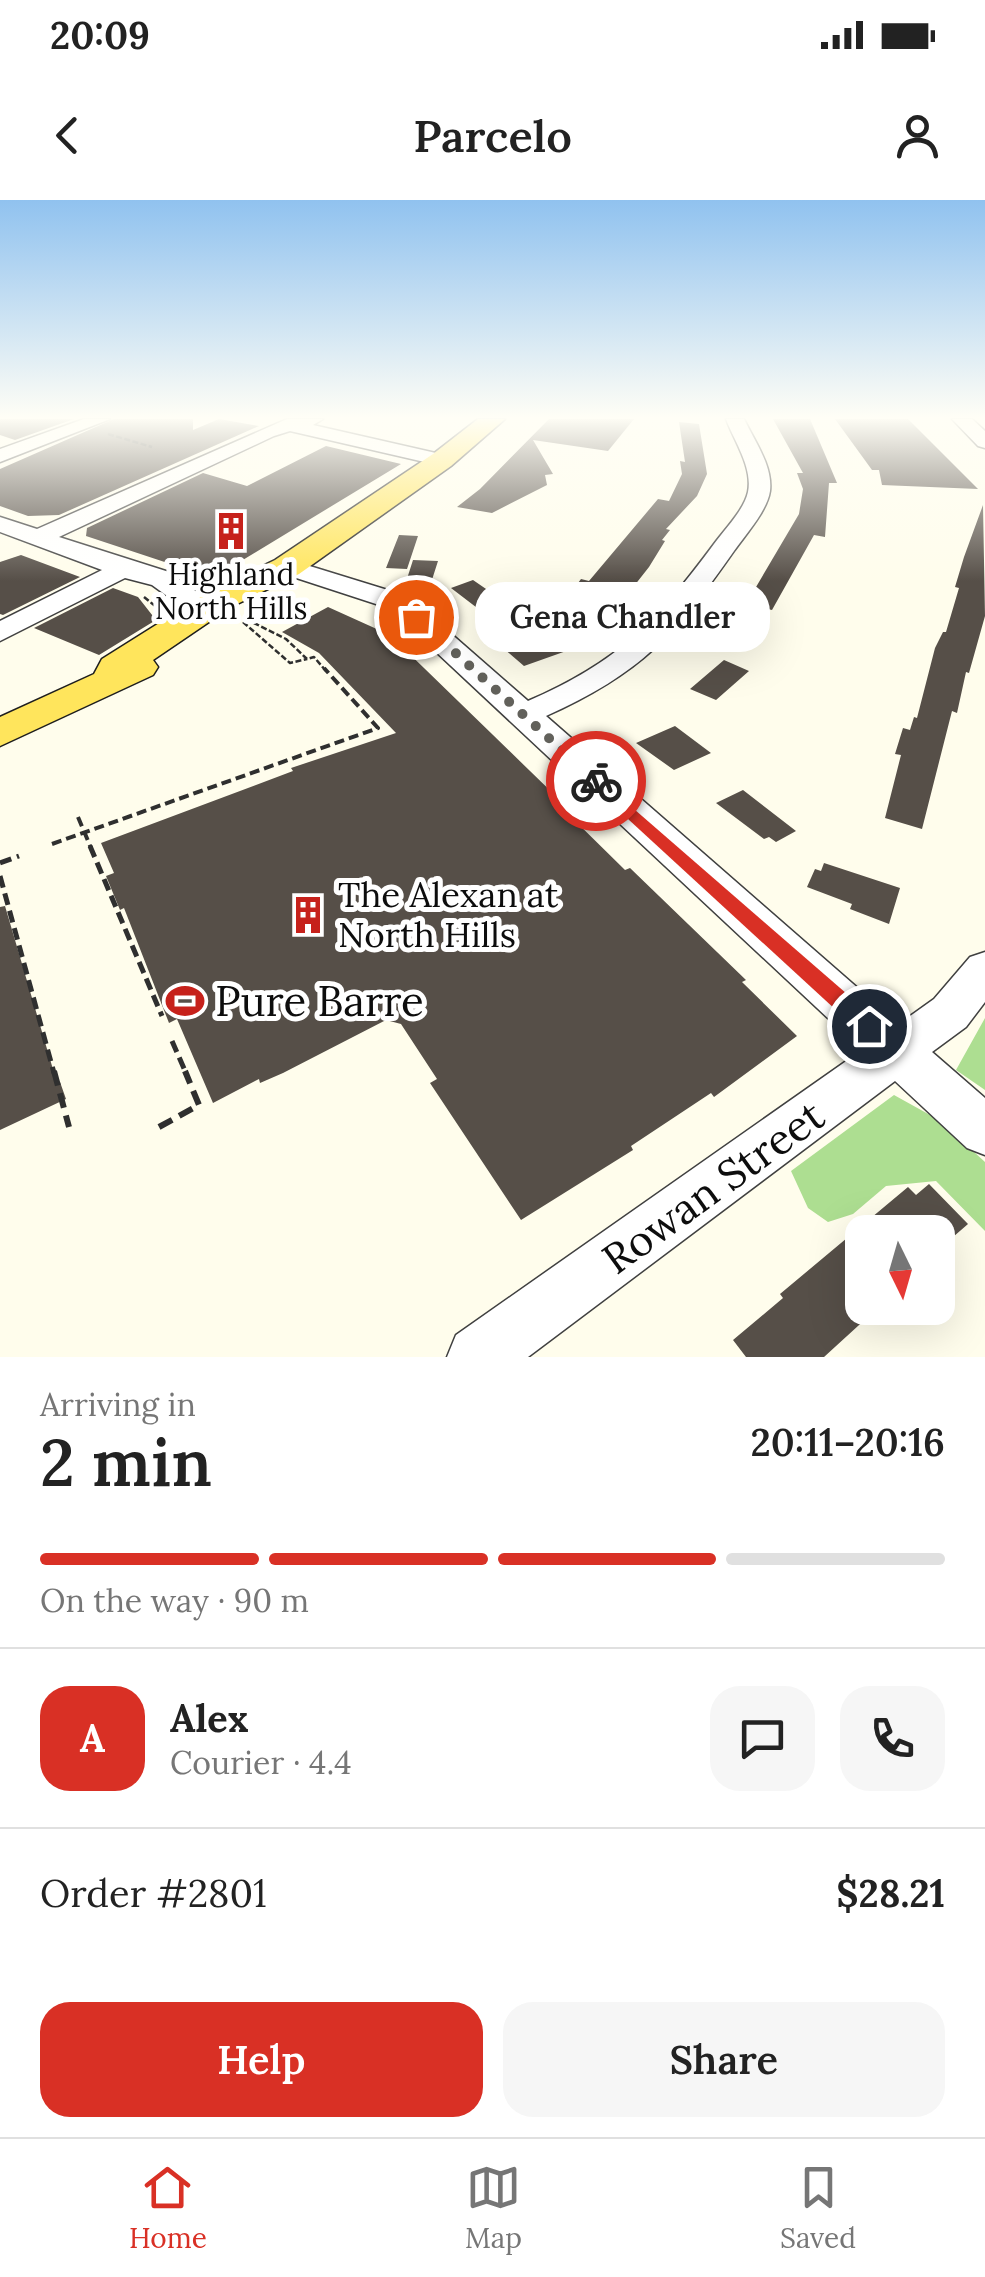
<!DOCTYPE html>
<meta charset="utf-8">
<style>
:root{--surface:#fff;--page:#f6f6f6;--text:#222;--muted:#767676;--line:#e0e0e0;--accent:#d93025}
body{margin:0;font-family:Lora,serif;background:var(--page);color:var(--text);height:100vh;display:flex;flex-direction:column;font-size:38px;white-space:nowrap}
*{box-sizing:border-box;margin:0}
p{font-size:32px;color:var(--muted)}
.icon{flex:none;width:55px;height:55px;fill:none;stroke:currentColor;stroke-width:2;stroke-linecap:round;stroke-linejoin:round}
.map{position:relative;height:1157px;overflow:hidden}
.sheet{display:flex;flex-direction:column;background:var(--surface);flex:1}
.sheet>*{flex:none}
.needle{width:65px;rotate:175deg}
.controls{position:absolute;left:845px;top:1015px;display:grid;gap:20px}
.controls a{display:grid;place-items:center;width:110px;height:110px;border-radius:20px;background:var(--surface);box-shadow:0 10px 40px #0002;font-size:50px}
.pin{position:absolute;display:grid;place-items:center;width:85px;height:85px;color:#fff;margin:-42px;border:5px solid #fff;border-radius:50%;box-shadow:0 2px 10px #0007}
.courier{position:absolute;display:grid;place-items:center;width:100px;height:100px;margin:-50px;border:8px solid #d93025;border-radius:50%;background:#fff;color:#222;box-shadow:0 2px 12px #0007}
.bubble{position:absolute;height:70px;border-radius:30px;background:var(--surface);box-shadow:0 10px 40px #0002;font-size:32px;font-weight:600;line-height:70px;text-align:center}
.head em{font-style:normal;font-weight:600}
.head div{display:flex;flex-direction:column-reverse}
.head{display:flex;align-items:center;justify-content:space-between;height:170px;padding:0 40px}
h1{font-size:65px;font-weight:600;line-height:75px}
.bar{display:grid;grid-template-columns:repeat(4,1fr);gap:15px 10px;align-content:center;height:120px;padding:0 40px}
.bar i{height:12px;border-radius:8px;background:var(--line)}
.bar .selected{background:var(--accent)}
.bar p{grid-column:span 4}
.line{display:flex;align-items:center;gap:25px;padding:0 40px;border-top:2px solid var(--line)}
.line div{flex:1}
.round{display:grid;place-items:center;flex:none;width:105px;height:105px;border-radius:30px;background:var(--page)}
.cta{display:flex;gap:20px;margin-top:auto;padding:20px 40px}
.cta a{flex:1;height:115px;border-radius:30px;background:var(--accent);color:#fff;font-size:40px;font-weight:600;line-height:115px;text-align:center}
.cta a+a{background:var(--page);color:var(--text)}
.status{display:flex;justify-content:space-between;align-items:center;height:70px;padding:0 50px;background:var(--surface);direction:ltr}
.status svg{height:28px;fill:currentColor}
header{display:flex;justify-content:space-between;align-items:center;height:130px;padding:0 40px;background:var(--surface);font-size:45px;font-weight:600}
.dock{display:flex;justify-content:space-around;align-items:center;height:140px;border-top:2px solid var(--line);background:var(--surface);font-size:28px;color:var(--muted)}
.dock a{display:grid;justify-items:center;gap:5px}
.dock .selected{color:var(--accent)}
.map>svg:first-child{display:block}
.forest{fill:#adde91}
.building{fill:#564f48}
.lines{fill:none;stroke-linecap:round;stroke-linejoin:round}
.minor-casing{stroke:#404040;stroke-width:3}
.major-casing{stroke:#1e1e1e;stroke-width:3}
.path-far3{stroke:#2f2f2f;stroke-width:2.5;stroke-dasharray:6 2.5;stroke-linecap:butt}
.path-far2{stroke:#2f2f2f;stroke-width:4;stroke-dasharray:10 5;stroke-linecap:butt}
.path-far1{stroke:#2f2f2f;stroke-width:5;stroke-dasharray:12 6;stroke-linecap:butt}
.path{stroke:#2f2f2f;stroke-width:6;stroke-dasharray:15 8;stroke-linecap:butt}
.minor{fill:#fff;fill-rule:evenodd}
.major{fill:#ffe55c;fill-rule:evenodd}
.route{fill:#d93025}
.done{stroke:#62615b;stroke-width:10;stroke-dasharray:0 18}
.labels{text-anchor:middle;stroke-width:10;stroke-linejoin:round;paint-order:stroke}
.far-poi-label{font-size:30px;fill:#0d0d0d;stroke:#fff}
.poi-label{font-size:35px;fill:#0d0d0d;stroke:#fff;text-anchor:start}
.near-poi-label{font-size:42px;fill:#0d0d0d;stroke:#fff;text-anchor:start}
.near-street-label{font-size:42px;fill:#0d0d0d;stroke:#fff}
</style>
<div class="status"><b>20:09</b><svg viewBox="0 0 49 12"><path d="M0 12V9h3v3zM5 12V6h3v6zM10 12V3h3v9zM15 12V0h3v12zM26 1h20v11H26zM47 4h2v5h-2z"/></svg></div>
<header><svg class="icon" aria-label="back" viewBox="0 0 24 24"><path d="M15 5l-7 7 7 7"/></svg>Parcelo<svg class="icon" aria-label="person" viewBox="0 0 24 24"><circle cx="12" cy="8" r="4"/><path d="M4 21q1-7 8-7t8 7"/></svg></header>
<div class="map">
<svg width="985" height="1157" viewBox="0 0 985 1157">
<rect width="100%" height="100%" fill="#fffdec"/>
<path class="forest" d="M985 818V890L956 870Z
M894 895 939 920 985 962V1031L936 981 886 986 853 1014 828 1022 808 1008 791 971Z"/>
<path class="building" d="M0 219H74L15 240 0 235Z
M114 219H193V230L219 219 259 226 59 315 28 316 0 306V269Z
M549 219H634L608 251 533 240 553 274 545 275 547 285 492 313 457 307 480 289Z
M773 219H810L837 283H829L825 337 814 335 772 410 746 404 799 314 803 289 797 273H803Z
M835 219H908L978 289 882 285 879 270H872Z
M679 222 699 224 707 274 697 296 666 329 670 330 662 340 665 341 649 367 612 414 564 402 581 379 589 381 658 299 669 301 682 274 680 261 685 262Z
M326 246 401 264 213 378 86 336 87 328 203 273 247 286Z
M983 305 985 416 969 473 966 472 957 513 952 511 922 629 885 618 901 555 895 554 903 528 910 530 914 517 917 518 935 448 943 432H946L959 388 955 387 964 357Z
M399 335 418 336 407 369 386 368Z
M21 355 80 377 3 415 0 414V362Z
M413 360 438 361 430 386 405 385Z
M473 380 537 424 547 413 586 444 524 466 489 436 506 430 451 388Z
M113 388 138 397 156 420 99 455 34 428Z
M328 407 390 435 564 604 560 606 625 670 630 668 746 780 742 782 797 836 714 897 711 893 631 946 633 950 521 1020 430 883 437 879 401 824 386 820 283 873 260 883 259 879 213 903 177 819 169 823 124 708 120 710 106 676 114 673 101 643 293 571 291 568 396 533 319 453 282 432Z
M724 460 749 471 716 500 690 489Z
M675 526 711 553 674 570 636 543Z
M743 590 796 631 776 642 769 637 764 639 716 603Z
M824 663 900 688 889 724 850 709 852 704 807 687 815 669 821 671Z
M5 706 57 883 60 882 66 899 0 930V707Z
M929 984 968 1024 938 1050V1032H862V1108L870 1115 824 1157H746L733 1140 783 1098 780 1094 908 987 916 995Z"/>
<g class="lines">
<g class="minor-casing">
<path id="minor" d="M84 219H110L0 262V249Z
M287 219H323L313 225 449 256 452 260 442 266 290 231 274 236 59 337 169 372 197 392 229 394 232 400 229 406H181L152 385 125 378 0 441V421L102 370 0 332V317L37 329Z
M726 219H744C754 240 773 266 770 291 767 311 746 334 734 351 675 435 642 473 546 516L899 824 934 799 970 757 985 752V802L966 827 932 852 985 898V955L967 948 895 881 528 1157H447L456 1135 862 850 405 423 376 404 278 372 274 367 287 359 394 392 425 411 528 501C620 461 656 422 714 344 725 329 744 310 748 292 753 267 734 241 726 219Z
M952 219H972L985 231V248L978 246Z"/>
</g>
<g class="major-casing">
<path id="major" d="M478 219H505L451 266 299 374 231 407 153 460 158 467 153 475 0 546V517L94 474 102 459 207 393 275 360 433 254Z"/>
</g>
<path class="path-far3" d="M108 234 152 247
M144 397 160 410
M246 419 286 439 307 459 314 457 326 471
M243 422 290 463 307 459"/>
<path class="path-far2" d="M78 617 91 648
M52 644 378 528 324 468"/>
<path class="path-far1" d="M90 646 162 816
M0 663 19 656
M0 676 54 873
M172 841 186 873"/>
<path class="path" d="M54 871 69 927
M159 927 199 905 185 871"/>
<use href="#minor" class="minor"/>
<use href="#major" class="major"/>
</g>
<linearGradient id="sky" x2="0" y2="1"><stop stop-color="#90c2ef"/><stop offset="0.57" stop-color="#fffef6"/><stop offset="1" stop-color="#fffef6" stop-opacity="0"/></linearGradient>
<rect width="985" height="381" fill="url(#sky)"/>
<path class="route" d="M596 576 877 820 880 826 877 833H861L591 585V577Z"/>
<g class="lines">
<path class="done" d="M416 417 596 581"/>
</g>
<defs>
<g id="building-bare" transform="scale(3)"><path d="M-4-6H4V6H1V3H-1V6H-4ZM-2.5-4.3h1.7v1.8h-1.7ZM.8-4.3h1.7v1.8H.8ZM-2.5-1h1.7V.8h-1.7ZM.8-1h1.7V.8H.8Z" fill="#c6211b" stroke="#fff" stroke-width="2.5" paint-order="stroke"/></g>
<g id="stadium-bare" transform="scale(3)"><path d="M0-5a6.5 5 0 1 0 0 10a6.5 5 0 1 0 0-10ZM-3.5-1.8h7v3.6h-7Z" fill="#c6211b" stroke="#fff" stroke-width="2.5" paint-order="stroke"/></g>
</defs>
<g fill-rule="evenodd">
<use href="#building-bare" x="231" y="331"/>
<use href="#building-bare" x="308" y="715"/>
<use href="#stadium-bare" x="185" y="801"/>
</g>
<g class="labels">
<g class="far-poi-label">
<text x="231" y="385">Highland<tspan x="231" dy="34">North Hills</tspan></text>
</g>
<g class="poi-label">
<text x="338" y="707">The Alexan at<tspan x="338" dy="40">North Hills</tspan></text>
</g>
<g class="near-poi-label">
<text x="215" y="816">Pure Barre</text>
</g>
<g class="near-street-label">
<text transform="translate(713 987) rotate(-36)" y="15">Rowan Street</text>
</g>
</g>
</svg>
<div class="controls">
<a><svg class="needle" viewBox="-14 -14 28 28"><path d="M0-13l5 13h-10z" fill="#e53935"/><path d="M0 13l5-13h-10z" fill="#767676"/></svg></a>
</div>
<div class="pin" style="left:416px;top:417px;background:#ea580c"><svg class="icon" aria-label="bag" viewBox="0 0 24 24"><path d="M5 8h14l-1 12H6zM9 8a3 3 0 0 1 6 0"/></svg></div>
<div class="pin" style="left:869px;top:826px;background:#1f2937"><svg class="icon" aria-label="home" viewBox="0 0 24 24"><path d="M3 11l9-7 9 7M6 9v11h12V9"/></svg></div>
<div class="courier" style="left:596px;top:581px"><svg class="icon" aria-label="bike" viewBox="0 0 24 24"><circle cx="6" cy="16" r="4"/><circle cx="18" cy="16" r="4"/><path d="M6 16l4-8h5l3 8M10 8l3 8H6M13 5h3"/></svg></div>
<div class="bubble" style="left:475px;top:382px;width:295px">Gena Chandler</div>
</div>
<section class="sheet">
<div class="head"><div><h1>2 min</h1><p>Arriving in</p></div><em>20:11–20:16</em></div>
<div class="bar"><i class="selected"></i><i class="selected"></i><i class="selected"></i><i></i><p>On the way · 90 m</p></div>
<div class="line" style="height:180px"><b class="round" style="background:var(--accent);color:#fff">A</b><div><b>Alex</b><p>Courier · 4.4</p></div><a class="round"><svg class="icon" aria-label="chat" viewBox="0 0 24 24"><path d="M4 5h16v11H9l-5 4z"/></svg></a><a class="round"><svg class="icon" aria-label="phone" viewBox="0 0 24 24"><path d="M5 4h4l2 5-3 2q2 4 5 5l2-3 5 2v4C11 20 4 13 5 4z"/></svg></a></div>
<div class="line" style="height:130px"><div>Order #2801</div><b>$28.21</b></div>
<div class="cta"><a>Help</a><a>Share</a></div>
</section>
<nav class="dock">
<a class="selected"><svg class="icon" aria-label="home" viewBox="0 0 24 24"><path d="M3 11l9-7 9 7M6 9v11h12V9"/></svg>Home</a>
<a><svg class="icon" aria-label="map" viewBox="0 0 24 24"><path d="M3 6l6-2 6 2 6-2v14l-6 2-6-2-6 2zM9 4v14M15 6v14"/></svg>Map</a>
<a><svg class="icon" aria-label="saved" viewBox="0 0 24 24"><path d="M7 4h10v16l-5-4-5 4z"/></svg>Saved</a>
</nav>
